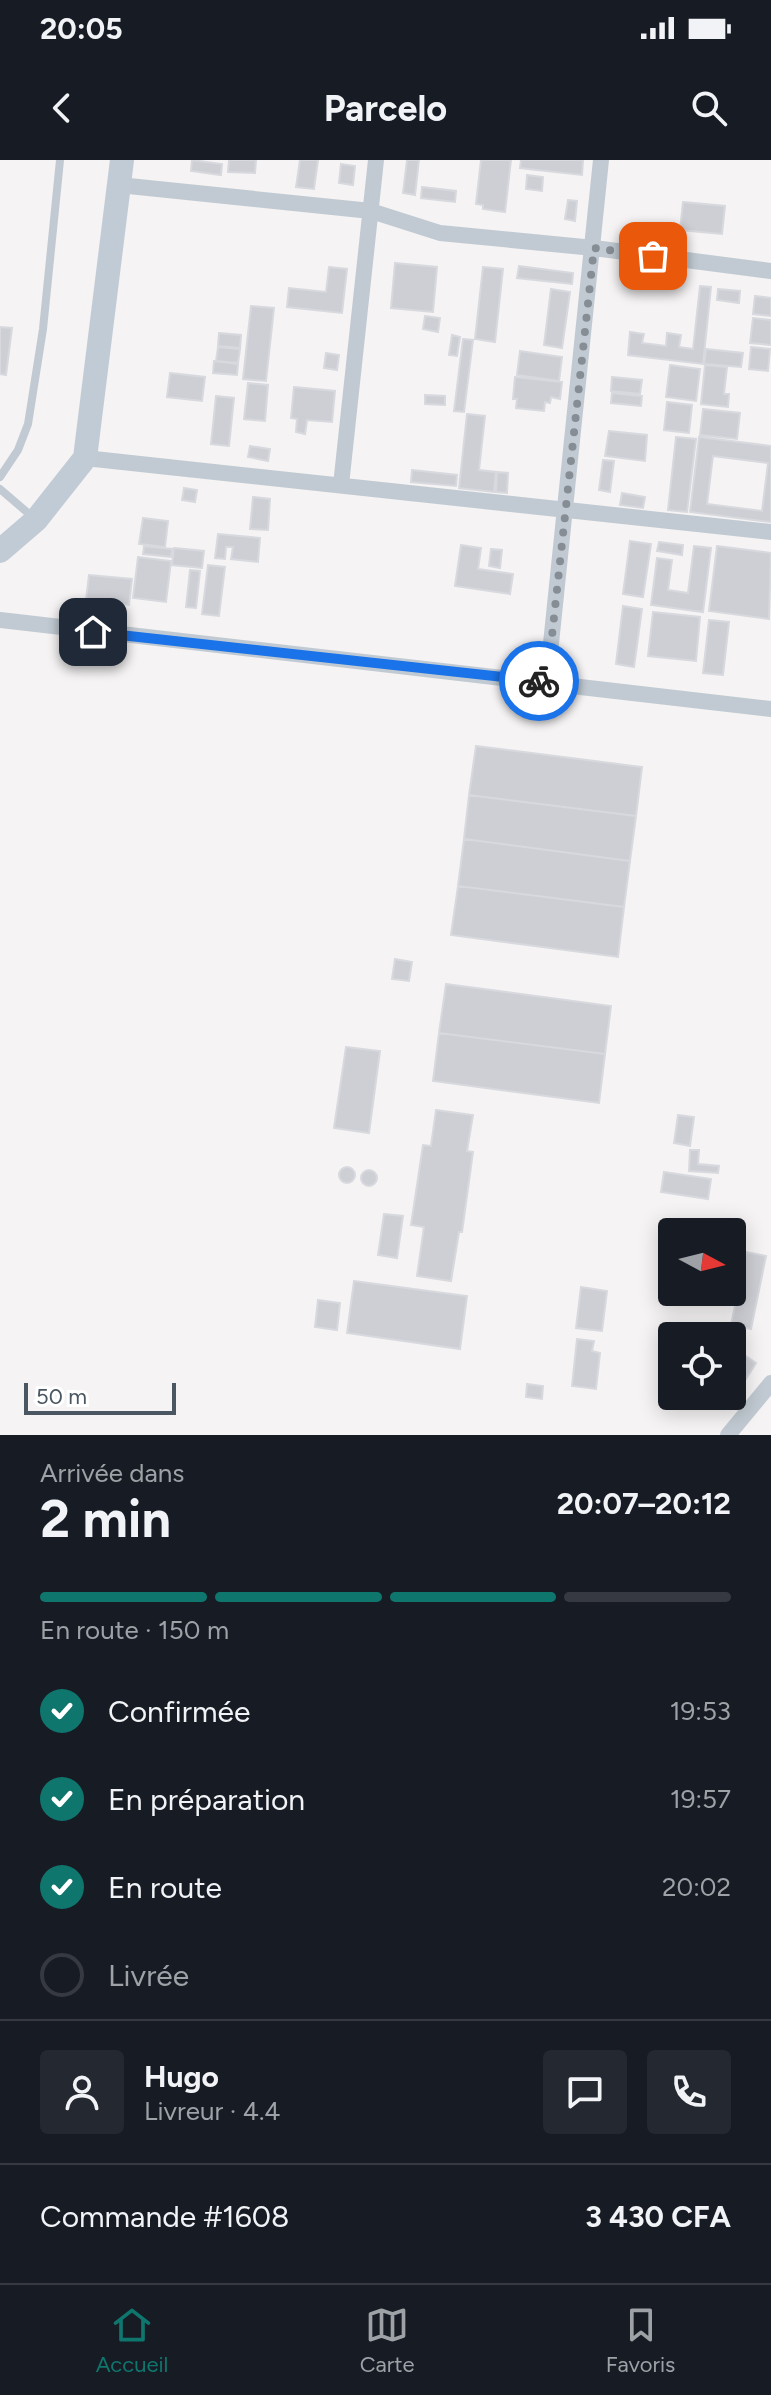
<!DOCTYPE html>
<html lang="fr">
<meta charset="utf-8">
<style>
:root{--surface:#171b24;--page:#242831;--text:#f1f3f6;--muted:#9ea1a6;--line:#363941;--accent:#0f766e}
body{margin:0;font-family:Figtree,sans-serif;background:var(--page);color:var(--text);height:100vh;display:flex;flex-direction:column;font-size:30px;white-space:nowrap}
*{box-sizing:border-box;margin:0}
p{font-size:26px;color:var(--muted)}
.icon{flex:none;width:44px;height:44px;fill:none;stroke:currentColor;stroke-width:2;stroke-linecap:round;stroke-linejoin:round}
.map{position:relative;height:1275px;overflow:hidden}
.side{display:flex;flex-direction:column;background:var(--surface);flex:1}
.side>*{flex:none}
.needle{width:52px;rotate:97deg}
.controls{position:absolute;left:658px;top:1058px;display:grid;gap:16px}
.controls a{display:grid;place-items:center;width:88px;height:88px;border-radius:8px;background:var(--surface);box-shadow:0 4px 20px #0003;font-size:40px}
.scale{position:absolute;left:24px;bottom:20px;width:152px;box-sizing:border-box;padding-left:8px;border:4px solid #4a5661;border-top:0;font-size:22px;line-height:28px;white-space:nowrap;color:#4a5661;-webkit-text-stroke:6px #fff;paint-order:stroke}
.pin{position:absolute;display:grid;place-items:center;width:68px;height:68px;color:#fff;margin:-34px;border-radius:16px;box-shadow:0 4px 12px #0006}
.courier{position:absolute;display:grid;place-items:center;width:80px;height:80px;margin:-40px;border:6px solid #1a73e8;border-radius:50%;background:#fff;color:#222;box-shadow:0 2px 10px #0007}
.head em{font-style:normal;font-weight:700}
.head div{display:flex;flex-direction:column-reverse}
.head{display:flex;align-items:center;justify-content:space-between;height:136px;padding:0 40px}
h1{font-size:52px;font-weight:700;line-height:60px}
.bar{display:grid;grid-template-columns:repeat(4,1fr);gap:12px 8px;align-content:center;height:96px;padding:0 40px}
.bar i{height:10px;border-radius:6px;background:var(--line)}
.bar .on{background:var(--accent)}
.bar p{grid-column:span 4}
.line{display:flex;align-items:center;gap:20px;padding:0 40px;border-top:2px solid var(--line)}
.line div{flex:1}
.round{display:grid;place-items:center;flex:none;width:84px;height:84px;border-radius:8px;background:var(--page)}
ol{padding:0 40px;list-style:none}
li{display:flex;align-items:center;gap:24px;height:88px}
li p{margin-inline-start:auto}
li .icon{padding:8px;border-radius:50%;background:var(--accent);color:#fff;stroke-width:4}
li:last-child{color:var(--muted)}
li i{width:44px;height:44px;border:4px solid var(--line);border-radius:50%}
.status{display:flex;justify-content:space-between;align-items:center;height:56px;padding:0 40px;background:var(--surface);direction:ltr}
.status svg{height:22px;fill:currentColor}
header{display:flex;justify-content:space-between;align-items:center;height:104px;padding:0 40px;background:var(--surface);font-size:36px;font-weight:700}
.dock{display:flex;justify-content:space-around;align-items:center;height:112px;border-top:2px solid var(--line);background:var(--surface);font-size:22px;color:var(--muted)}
.dock a{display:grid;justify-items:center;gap:4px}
.dock .on{color:var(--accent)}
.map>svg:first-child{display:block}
.building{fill:#cdcfd5;stroke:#d7d9de;stroke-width:2;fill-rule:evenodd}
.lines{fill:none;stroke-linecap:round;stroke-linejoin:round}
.lane{stroke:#c1cad2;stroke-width:8}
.street{stroke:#c1cad2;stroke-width:16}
.secondary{stroke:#c1cbd6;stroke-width:24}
.done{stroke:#868d94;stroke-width:8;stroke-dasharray:0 14.4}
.route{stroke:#1a73e8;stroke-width:10}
</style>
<div class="status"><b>20:05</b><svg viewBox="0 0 49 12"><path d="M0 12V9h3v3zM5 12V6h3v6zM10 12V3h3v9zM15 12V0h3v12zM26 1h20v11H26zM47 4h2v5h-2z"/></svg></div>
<header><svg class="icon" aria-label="back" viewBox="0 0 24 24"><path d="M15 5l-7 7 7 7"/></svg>Parcelo<svg class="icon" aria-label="search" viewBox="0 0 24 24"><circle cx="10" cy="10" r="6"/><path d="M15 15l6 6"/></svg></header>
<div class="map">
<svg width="771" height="1275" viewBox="0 0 771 1275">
<rect width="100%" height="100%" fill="#f5f3f3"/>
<path class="building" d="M192 0 222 4 221 15 191 11Z
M229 0H256L255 13 228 12Z
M300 0H318L314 29 296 27Z
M407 0H419L415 35 403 33Z
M481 0H511L505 52 483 49V45L476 44Z
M521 0H583L582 15 520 8Z
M341 4 355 6 353 25 339 23Z
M527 15 543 17 542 31 526 29Z
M422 27 456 31 455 42 421 38Z
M568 40 577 41 575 61 565 59Z
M683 42 725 46 722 74 680 70Z
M395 103 437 107 433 152 391 148Z
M519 106 573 113 572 124 517 118Z
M329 107 347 109 342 153 287 147 289 128 326 132Z
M483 107 503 109 495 182 475 179Z
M700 126 711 127 703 204 628 195 630 172 644 174 642 183 666 186 667 173 681 175 679 187 693 189Z
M551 129 570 132 562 188 544 185Z
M718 129 740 131 739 143 717 140Z
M755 136 771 138V156L753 154Z
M251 146 274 148 266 221 243 219Z
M425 156 440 158 438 172 423 169Z
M753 158 771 160V185L750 183Z
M0 167 12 168 6 215 0 214Z
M219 173 241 175 240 188 218 186Z
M452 175 460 177 457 196 449 195Z
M463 179 473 180 464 252 454 251Z
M218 187 240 189 238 203 216 201Z
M751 187 770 189 768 211 749 209Z
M706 189 743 193 741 207 704 204Z
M520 191 562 197 559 221 517 215Z
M326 193 339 195 337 210 324 208Z
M214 201 238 204 237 215 213 213Z
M670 205 700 209 696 241 666 237Z
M705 205 727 207 724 234H729L728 247 701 244Z
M170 213 205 217 202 241 167 237Z
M515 217 562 222 560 239 551 237 550 243 545 242 544 251 516 248 517 239H513Z
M612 217 642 220 640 234 611 231Z
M248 223 268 225 265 261 244 259Z
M294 227 335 231 332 262 307 260 305 274 296 272 297 259 291 258Z
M612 233 642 236 641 246 611 243Z
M425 235 445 236V245L425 244Z
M216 236 234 238 229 286 211 284Z
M667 242 692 245 689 273 664 270Z
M703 249 740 253 737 279 700 275Z
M467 254 485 256 479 310 496 312 494 332 459 328Z
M609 271 647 275 645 301 605 296Z
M676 277 696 279 687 352 668 350Z
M699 277 771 286V362L690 352ZM713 296 768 303 762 351 707 344Z
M250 286 270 289 268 301 248 297Z
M603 300 614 301 610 332 599 330Z
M412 310 457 315 456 326 411 322Z
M497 312 508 313 507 333 496 332Z
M184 328 197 330 195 342 182 340Z
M622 333 645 337 643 348 620 345Z
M253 337 270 339 268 370 250 369Z
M143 358 168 361 165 387 139 384Z
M218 374 260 378 258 402 231 399 233 387H226L225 399 215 398Z
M630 381 651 384 643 437 623 434Z
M659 382 683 385 682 395 657 391Z
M461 385 481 388 478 409 513 414 510 434 455 426Z
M144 386 172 389 171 397 143 394Z
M694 386 711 388 703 452 651 445 657 398 672 400 668 430 688 433Z
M717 386 771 393 769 459 709 451Z
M174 388 204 391 202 408 172 405Z
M491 389 502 390 500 408 489 406Z
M138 397 171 401 166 442 133 438Z
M208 405 225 407 219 456 202 454Z
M190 410 200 411 196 448 186 447Z
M89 415 132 419 129 445 86 440Z
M623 446 642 449 634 507 616 504Z
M653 452 700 457 696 501 648 496Z
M709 460 729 462 723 515 703 513Z
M476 586 642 607 636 656 469 635Z
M469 635 636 656 630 701 464 679Z
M464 679 630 701 624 747 458 726Z
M458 726 624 747 618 797 451 775Z
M395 799 412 802 409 821 392 819Z
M446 824 611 846 605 894 439 873Z
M439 873 605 894 599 943 433 921Z
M346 887 380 891 369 973 334 968Z
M436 950 473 955 467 991 473 992 462 1072H459L451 1121 417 1116 424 1067 411 1065 423 985 431 986Z
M678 955 694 957 690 986 674 983Z
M690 990H699L698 1004 719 1006 718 1013 689 1011Z
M339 1015a8 8 0 1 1 16 0a8 8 0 1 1-16 0Z
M361 1018a8 8 0 1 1 16 0a8 8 0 1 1-16 0Z
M664 1012 711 1019 708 1039 661 1032Z
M384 1054 403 1056 397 1098 378 1095Z
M746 1092 766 1096 751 1169 731 1165Z
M354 1121 467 1136 460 1189 347 1173Z
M581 1127 607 1131 602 1171 576 1168Z
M318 1140 340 1143 337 1170 315 1167Z
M577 1179 594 1181 592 1191 600 1193 596 1229 572 1226Z
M743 1194 756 1203 746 1219 732 1211Z
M527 1224 543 1226 542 1239 526 1237Z"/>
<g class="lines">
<path class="lane" d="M0 317 18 290 28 264 43 169 60 0
M0 329 35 359"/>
<path class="street" d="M119 25 371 51 440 73 594 88 771 111
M85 298 771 372
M341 325 376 0
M0 460 771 549
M547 522 601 0
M728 1275 771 1223"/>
<path class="secondary" d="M0 391 36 360 85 298 122 0"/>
</g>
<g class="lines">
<path class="done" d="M539 521 547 522 594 88 653 96"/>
<path class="route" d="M93 472 539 521"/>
</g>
</svg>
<div class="controls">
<a><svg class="needle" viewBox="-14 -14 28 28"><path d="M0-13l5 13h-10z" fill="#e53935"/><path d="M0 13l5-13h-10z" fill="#9ea1a6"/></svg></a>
<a><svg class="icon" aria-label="locate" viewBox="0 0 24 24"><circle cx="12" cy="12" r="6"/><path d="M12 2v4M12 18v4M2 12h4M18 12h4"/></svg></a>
</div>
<div class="scale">50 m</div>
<div class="pin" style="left:653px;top:96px;background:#ea580c"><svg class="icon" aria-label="bag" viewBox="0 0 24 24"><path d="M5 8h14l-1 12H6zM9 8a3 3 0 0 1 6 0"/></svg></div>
<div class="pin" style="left:93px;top:472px;background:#1f2937"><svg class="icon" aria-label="home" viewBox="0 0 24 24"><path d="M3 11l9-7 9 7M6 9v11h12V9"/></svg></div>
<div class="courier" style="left:539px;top:521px"><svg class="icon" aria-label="bike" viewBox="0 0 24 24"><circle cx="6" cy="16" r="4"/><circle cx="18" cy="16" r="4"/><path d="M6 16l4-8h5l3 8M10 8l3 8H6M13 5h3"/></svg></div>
</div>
<section class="side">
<div class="head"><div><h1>2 min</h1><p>Arrivée dans</p></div><em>20:07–20:12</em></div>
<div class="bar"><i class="on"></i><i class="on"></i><i class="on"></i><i></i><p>En route · 150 m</p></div>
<ol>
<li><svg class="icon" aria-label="check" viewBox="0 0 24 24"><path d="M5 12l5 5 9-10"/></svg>Confirmée<p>19:53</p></li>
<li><svg class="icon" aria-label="check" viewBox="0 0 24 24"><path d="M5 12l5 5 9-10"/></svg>En préparation<p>19:57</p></li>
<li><svg class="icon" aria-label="check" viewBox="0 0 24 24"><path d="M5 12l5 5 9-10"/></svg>En route<p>20:02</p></li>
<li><i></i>Livrée</li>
</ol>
<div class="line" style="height:144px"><a class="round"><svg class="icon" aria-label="person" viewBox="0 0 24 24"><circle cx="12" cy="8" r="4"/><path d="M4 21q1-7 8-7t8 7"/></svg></a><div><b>Hugo</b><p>Livreur · 4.4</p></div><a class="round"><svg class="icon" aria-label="chat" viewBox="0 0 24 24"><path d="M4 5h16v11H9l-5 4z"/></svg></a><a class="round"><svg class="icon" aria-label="phone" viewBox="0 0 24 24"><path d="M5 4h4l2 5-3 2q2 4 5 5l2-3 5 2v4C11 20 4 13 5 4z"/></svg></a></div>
<div class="line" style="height:104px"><div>Commande #1608</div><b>3 430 CFA</b></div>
</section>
<nav class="dock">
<a class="on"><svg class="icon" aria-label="home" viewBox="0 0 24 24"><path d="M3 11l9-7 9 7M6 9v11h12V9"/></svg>Accueil</a>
<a><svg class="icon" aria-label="map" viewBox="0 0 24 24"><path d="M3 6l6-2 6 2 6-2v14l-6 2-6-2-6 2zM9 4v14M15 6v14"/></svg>Carte</a>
<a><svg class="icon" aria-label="saved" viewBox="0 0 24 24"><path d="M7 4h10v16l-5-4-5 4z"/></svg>Favoris</a>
</nav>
